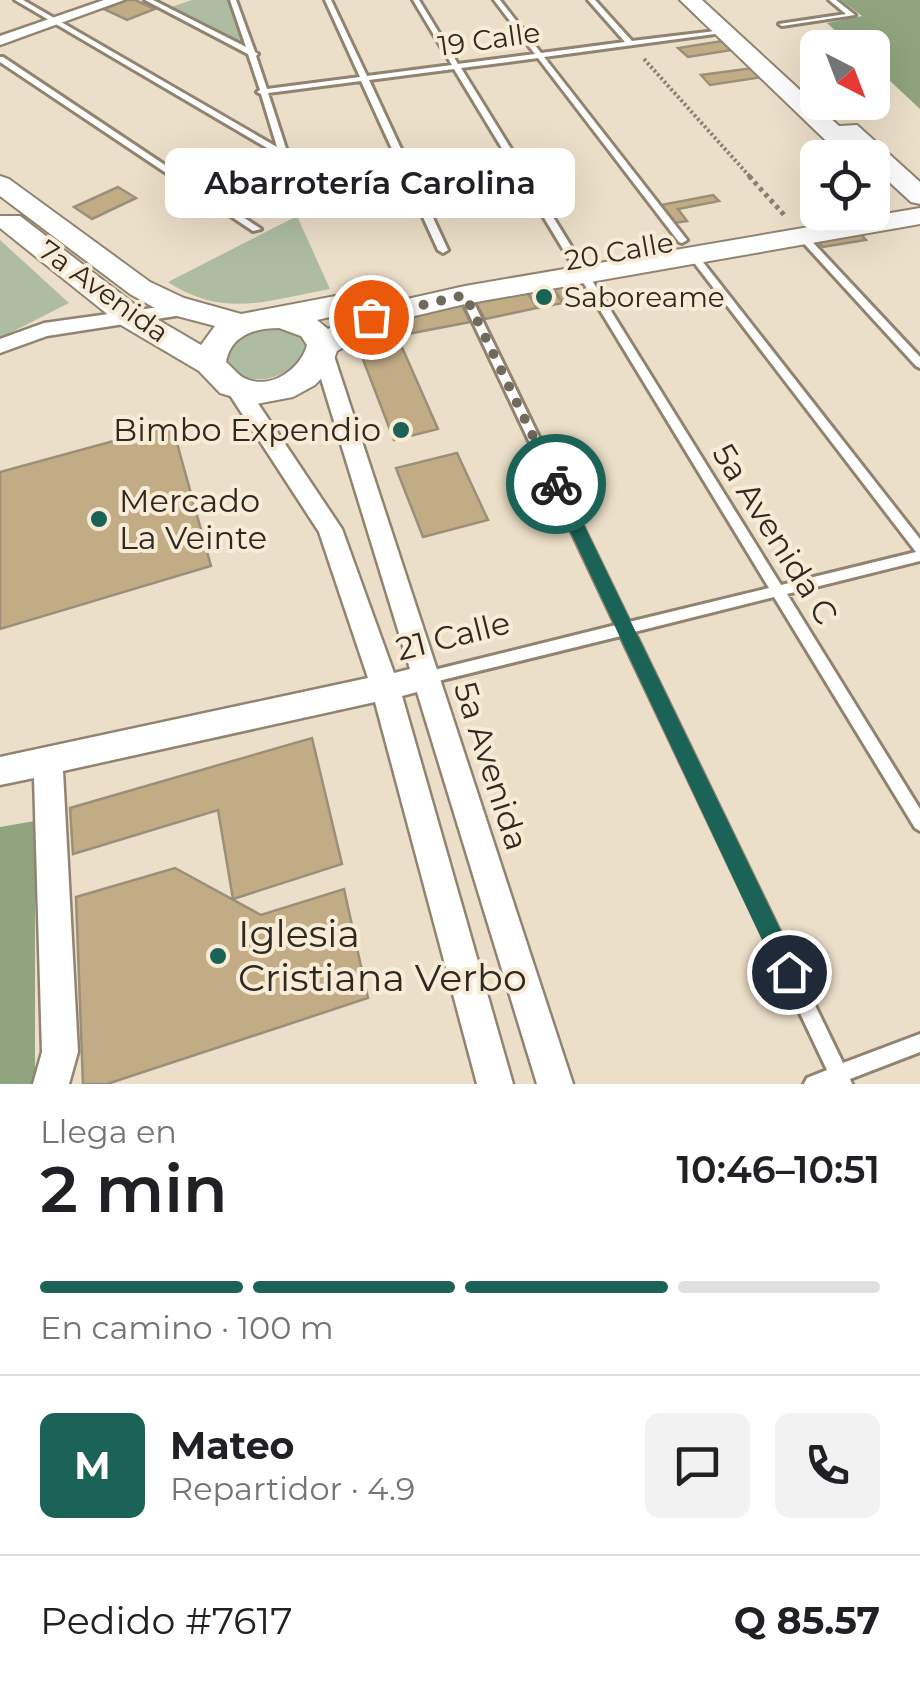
<!DOCTYPE html>
<html lang="es">
<meta charset="utf-8">
<style>
:root{--surface:#fff;--page:#f2f2f2;--text:#202124;--muted:#757577;--line:#e0e0e0;--accent:#1b6357}
body{margin:0;font-family:Montserrat,sans-serif;background:var(--page);color:var(--text);height:100vh;display:flex;flex-direction:column;font-size:38px;white-space:nowrap}
*{box-sizing:border-box;margin:0}
p{font-size:32px;color:var(--muted)}
.icon{flex:none;width:55px;height:55px;fill:none;stroke:currentColor;stroke-width:2;stroke-linecap:round;stroke-linejoin:round}
.map{position:relative;height:1084px;overflow:hidden}
.drawer{display:flex;flex-direction:column;background:var(--surface);flex:1}
.drawer>*{flex:none}
.needle{width:65px;rotate:138deg}
.controls{position:absolute;left:800px;top:30px;display:grid;gap:20px}
.controls a{display:grid;place-items:center;width:90px;height:90px;border-radius:15px;background:var(--surface);box-shadow:0 10px 40px #0002;font-size:50px}
.pin{position:absolute;display:grid;place-items:center;width:85px;height:85px;color:#fff;margin:-42px;border:5px solid #fff;border-radius:50%;box-shadow:0 2px 10px #0007}
.courier{position:absolute;display:grid;place-items:center;width:100px;height:100px;margin:-50px;border:8px solid #1b6357;border-radius:50%;background:#fff;color:#222;box-shadow:0 2px 12px #0007}
.bubble{position:absolute;height:70px;border-radius:15px;background:var(--surface);box-shadow:0 10px 40px #0002;font-size:32px;font-weight:600;line-height:70px;text-align:center}
.head em{font-style:normal;font-weight:600}
.head div{display:flex;flex-direction:column-reverse}
.head{display:flex;align-items:center;justify-content:space-between;height:170px;padding:0 40px}
h1{font-size:65px;font-weight:600;line-height:75px}
.bar{display:grid;grid-template-columns:repeat(4,1fr);gap:15px 10px;align-content:center;height:120px;padding:0 40px}
.bar i{height:12px;border-radius:8px;background:var(--line)}
.bar .active{background:var(--accent)}
.bar p{grid-column:span 4}
.line{display:flex;align-items:center;gap:25px;padding:0 40px;border-top:2px solid var(--line)}
.line div{flex:1}
.round{display:grid;place-items:center;flex:none;width:105px;height:105px;border-radius:15px;background:var(--page)}
.map>svg:first-child{display:block}
.green{fill:#aebda1}
.forest{fill:#90a47f}
.building{fill:#c1ac86;stroke:#9b8f7a;stroke-width:2.5}
.lines{fill:none;stroke-linecap:round;stroke-linejoin:round}
.lane-casing{stroke:#908470;stroke-width:6}
.street-casing{stroke:#908470;stroke-width:5}
.secondary-casing{stroke:#908470;stroke-width:4}
.path-far1{stroke:#8a8172;stroke-width:4;stroke-dasharray:2.5 2.5;stroke-linecap:butt}
.path{stroke:#8a8172;stroke-width:5;stroke-dasharray:4 4;stroke-linecap:butt}
.lane{fill:#fff;fill-rule:evenodd}
.street{fill:#fff;fill-rule:evenodd}
.secondary{fill:#fff;fill-rule:evenodd}
.route{fill:#1b6357}
.done{stroke:#71695c;stroke-width:10;stroke-dasharray:0 18}
.poi-dot{fill:#1b6357;stroke:#f9ecd6;stroke-width:4}
.labels{text-anchor:middle;stroke-width:8;stroke-linejoin:round;paint-order:stroke}
.far-street-label{font-size:28px;fill:#2f2a21;stroke:#f9ecd6}
.far-poi-label{font-size:28px;fill:#2f2a21;stroke:#f9ecd6;text-anchor:start}
.poi-label{font-size:32px;fill:#2f2a21;stroke:#f9ecd6;text-anchor:end}
.street-label{font-size:32px;fill:#2f2a21;stroke:#f9ecd6}
.near-poi-label{font-size:38px;fill:#2f2a21;stroke:#f9ecd6;text-anchor:start}
</style>
<div class="map">
<svg width="920" height="1084" viewBox="0 0 920 1084">
<rect width="100%" height="100%" fill="#ecdfc9"/>
<path class="green" d="M192 0H232L252 52 165 9Z
M297 216 330 289C269 300 224 319 168 282Z
M0 240 69 303 0 338Z
M282 327C296 334 308 338 306 355 284 377 258 390 229 368L226 352C241 332 257 328 282 327Z"/>
<path class="forest" d="M841 0H920V109L873 65 872 48 853 47 827 23 862 16Z
M35 821V1084H0V827Z"/>
<path class="building" d="M127 0H135L155 9 127 20 104 9Z
M722 41 732 50 688 57 678 48Z
M753 68 763 77 710 85 701 75Z
M118 187 136 198 92 219 74 207Z
M713 195 719 201 678 209 687 221 675 223 661 205Z
M855 228 866 240 823 247 813 236Z
M576 280 589 299 564 305 551 285Z
M551 285 563 303 537 308 526 290Z
M526 290 537 308 485 319 475 301Z
M462 305 470 322 397 336 390 319Z
M390 319 397 336 357 344 354 337 368 324Z
M397 336 438 429 394 440 357 344Z
M172 425 211 566 0 629V472Z
M457 453 488 520 423 537 396 468Z
M312 738 342 864 233 899 218 810 73 854 70 808Z
M175 868 261 915 344 889 368 998 107 1084H83L76 897Z"/>
<g class="lines">
<g class="lane-casing">
<path id="lane" d="M15 0H23L277 147 261 94 257 92 260 90 248 54 145 0H153L246 47 230 0H236L255 52 258 54 256 56 267 89 360 77 325 0H331L367 76 452 65 413 0H419L458 64 535 54 494 0H500L541 53 625 42 588 0H595L632 41 724 30V32L722 33 544 57 687 240 682 243 679 242 538 58 461 68 579 259 574 262 569 259 454 69 369 80 448 250 443 253 438 250 361 81 268 93 304 204 300 207 296 204 279 155Z
M829 0H836L855 15 782 26 779 24 846 14Z
M0 57H3L261 229 253 231 0 62Z
M801 232 804 233 920 357V368L916 366 798 237V233Z
M692 251 695 252 920 539V561L787 594 920 809V831L915 828 774 597 634 632 843 1063 920 1034V1052L850 1079 852 1084H804L807 1078 827 1070 621 636 426 684 421 682 419 678 421 674 426 672 616 625 460 295 465 292 470 295 629 622 769 588 578 274 583 271 588 274 781 585 916 552 689 256V252Z"/>
</g>
<g class="street-casing">
<path id="street" d="M104 0H124L0 45V36Z
M188 303 198 309 195 313 47 336 0 353V339L44 323Z
M324 349 334 356 573 1084H537L417 692 402 696 513 1084H477L375 702 63 771 78 1052 69 1084H33L42 1052 34 778 0 785V757L368 678 319 532 226 389 229 384H245L342 529 394 673 410 669 314 356Z"/>
</g>
<g class="secondary-casing">
<path id="secondary" d="M680 0H702L839 126 857 125 920 182V204L911 202 872 166V158H844Z
M0 176 9 179 150 282 184 298 241 314 383 287 393 290 398 296 394 302 465 286 920 208V224L465 304 381 324 337 351 330 369 315 385 293 397 256 404 220 393 199 371 121 325 0 228V216H20L143 311 201 345 215 326 162 312 130 294 0 196ZM361 310 328 329 317 320ZM279 328 301 336 307 345C301 369 270 391 244 378 238 375 232 367 226 362 231 335 255 328 279 328Z"/>
</g>
<path class="path-far1" d="M644 59 752 179"/>
<path class="path" d="M749 176 786 217"/>
<use href="#lane" class="lane"/>
<use href="#street" class="street"/>
<use href="#secondary" class="secondary"/>
</g>
<path class="route" d="M556 479 564 484 797 964 800 972 797 980 789 983 781 980 548 484Z"/>
<g class="lines">
<path class="done" d="M371 317 465 295 556 484"/>
</g>
<g class="poi-dot">
<circle cx="544" cy="297" r="10"/>
<circle cx="401" cy="430" r="10"/>
<circle cx="99" cy="519" r="10"/>
<circle cx="218" cy="956" r="10"/>
</g>
<g class="labels">
<g class="far-street-label">
<text transform="translate(489 39) rotate(-8)" y="10">19 Calle</text>
<text transform="translate(619 251) rotate(-10)" y="10">20 Calle</text>
<text transform="translate(104 291) rotate(36)" y="10">7a Avenida</text>
</g>
<g class="far-poi-label">
<text x="564" y="307">Saboreame</text>
</g>
<g class="poi-label">
<text x="381" y="441">Bimbo Expendio</text>
<text x="119" y="512" text-anchor="start">Mercado<tspan x="119" dy="37">La Veinte</tspan></text>
</g>
<g class="street-label">
<text transform="translate(775 534) rotate(58)" y="11">5a Avenida C</text>
<text transform="translate(453 636) rotate(-14)" y="11">21 Calle</text>
<text transform="translate(491 766) rotate(72)" y="11">5a Avenida</text>
</g>
<g class="near-poi-label">
<text x="238" y="947">Iglesia<tspan x="238" dy="44">Cristiana Verbo</tspan></text>
</g>
</g>
</svg>
<div class="controls">
<a><svg class="needle" viewBox="-14 -14 28 28"><path d="M0-13l5 13h-10z" fill="#e53935"/><path d="M0 13l5-13h-10z" fill="#757577"/></svg></a>
<a><svg class="icon" aria-label="locate" viewBox="0 0 24 24"><circle cx="12" cy="12" r="6"/><path d="M12 2v4M12 18v4M2 12h4M18 12h4"/></svg></a>
</div>
<div class="pin" style="left:371px;top:317px;background:#ea580c"><svg class="icon" aria-label="bag" viewBox="0 0 24 24"><path d="M5 8h14l-1 12H6zM9 8a3 3 0 0 1 6 0"/></svg></div>
<div class="pin" style="left:789px;top:972px;background:#1f2937"><svg class="icon" aria-label="home" viewBox="0 0 24 24"><path d="M3 11l9-7 9 7M6 9v11h12V9"/></svg></div>
<div class="courier" style="left:556px;top:484px"><svg class="icon" aria-label="bike" viewBox="0 0 24 24"><circle cx="6" cy="16" r="4"/><circle cx="18" cy="16" r="4"/><path d="M6 16l4-8h5l3 8M10 8l3 8H6M13 5h3"/></svg></div>
<div class="bubble" style="left:165px;top:148px;width:410px">Abarrotería Carolina</div>
</div>
<section class="drawer">
<div class="head"><div><h1>2 min</h1><p>Llega en</p></div><em>10:46–10:51</em></div>
<div class="bar"><i class="active"></i><i class="active"></i><i class="active"></i><i></i><p>En camino · 100 m</p></div>
<div class="line" style="height:180px"><b class="round" style="background:var(--accent);color:#fff">M</b><div><b>Mateo</b><p>Repartidor · 4.9</p></div><a class="round"><svg class="icon" aria-label="chat" viewBox="0 0 24 24"><path d="M4 5h16v11H9l-5 4z"/></svg></a><a class="round"><svg class="icon" aria-label="phone" viewBox="0 0 24 24"><path d="M5 4h4l2 5-3 2q2 4 5 5l2-3 5 2v4C11 20 4 13 5 4z"/></svg></a></div>
<div class="line" style="height:130px"><div>Pedido #7617</div><b>Q 85.57</b></div>
</section>
